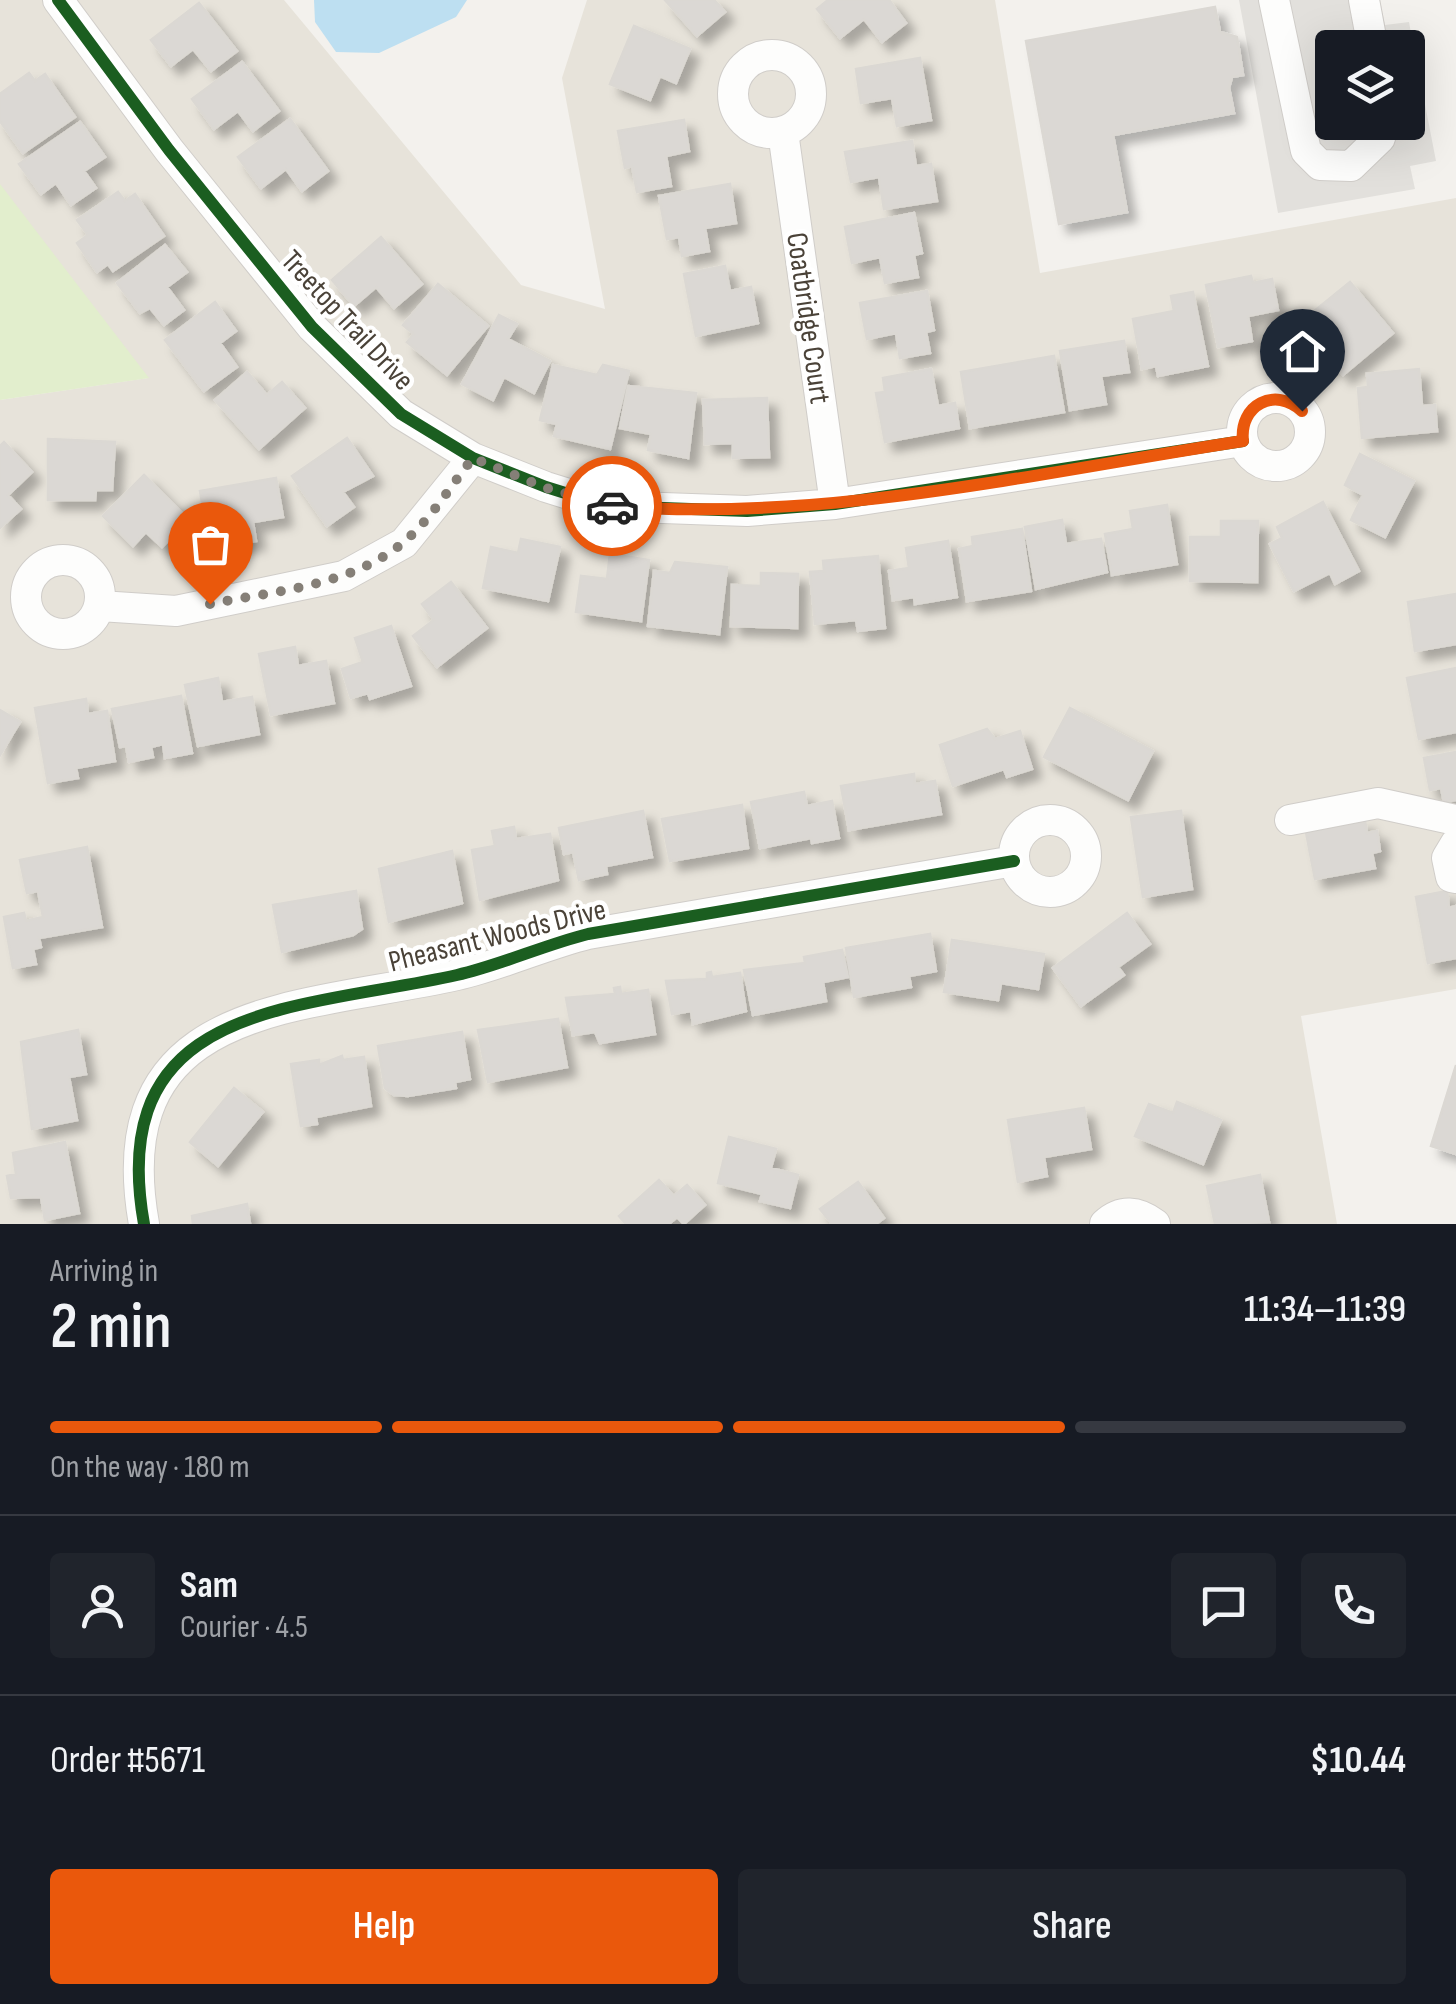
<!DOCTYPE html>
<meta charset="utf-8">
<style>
:root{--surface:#171b24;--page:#20242c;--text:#f1f3f6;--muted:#9ea1a6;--line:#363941;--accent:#ea580c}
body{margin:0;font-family:"Sofia Sans Condensed",sans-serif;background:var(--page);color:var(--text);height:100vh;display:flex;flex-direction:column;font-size:38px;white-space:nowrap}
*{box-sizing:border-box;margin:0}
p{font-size:32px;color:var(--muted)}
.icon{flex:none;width:55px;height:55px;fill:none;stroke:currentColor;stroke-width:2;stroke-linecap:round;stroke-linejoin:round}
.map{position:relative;height:1224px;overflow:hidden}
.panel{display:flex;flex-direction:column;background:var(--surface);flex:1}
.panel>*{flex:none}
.tools{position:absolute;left:1315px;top:30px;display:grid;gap:20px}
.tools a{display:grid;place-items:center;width:110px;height:110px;border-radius:10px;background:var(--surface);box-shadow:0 10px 40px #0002;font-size:50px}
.pin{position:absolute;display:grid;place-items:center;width:85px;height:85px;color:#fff;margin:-102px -42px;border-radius:50% 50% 50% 0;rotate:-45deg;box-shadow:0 0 10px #0007}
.pin .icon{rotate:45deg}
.courier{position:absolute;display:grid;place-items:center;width:100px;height:100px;margin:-50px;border:8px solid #ea580c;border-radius:50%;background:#fff;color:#222;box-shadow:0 2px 12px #0007}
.headline em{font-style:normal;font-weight:600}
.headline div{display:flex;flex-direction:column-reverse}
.headline{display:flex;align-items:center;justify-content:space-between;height:170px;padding:0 50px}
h1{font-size:65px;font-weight:600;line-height:75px}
.bar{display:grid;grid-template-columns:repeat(4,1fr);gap:15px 10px;align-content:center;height:120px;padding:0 50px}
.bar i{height:12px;border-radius:8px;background:var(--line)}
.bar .active{background:var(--accent)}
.bar p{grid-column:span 4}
.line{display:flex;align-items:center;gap:25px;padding:0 50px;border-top:2px solid var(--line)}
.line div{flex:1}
.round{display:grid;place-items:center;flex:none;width:105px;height:105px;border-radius:10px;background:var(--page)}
.cta{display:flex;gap:20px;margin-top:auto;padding:20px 50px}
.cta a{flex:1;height:115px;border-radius:10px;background:var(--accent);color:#fff;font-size:40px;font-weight:600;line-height:115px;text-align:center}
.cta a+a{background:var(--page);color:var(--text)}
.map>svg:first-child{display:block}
.residential{fill:#e7e3da}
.green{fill:#e2eecd}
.parking{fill:#e2e0dc}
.water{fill:#bddff1}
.building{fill:#dbd8d4;stroke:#dbd8d3;stroke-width:2.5;filter:url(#shadow)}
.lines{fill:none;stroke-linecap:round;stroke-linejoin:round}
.minor-casing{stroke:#d0cdc9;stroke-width:32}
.minor{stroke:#fdfdfc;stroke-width:30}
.cycleway-casing{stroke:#fff;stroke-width:19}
.cycleway{stroke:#1b5e20;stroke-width:12}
.done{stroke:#857f77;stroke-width:10;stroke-dasharray:0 18}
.route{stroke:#ea580c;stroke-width:12}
.labels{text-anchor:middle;stroke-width:9;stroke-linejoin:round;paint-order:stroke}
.street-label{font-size:30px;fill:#4a4238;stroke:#fff}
</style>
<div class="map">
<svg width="1456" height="1224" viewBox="0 0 1456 1224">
<defs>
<filter id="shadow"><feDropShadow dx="9" dy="9" stdDeviation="5" flood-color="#0004"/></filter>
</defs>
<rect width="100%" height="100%" fill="#f3f1ed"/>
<path class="residential" d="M0 0H284L521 285 605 309 562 78 587 0H995L1040 273 1456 198V989L1301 1016 1337 1224H0V400L148 378 0 185Z"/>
<path class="green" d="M0 184 149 378 0 400Z"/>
<path class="parking" d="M1239 0H1380L1385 25 1409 22 1417 67 1408 69V48H1332V122H1408V97L1423 94 1436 161 1410 166 1415 189 1278 213Z"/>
<path class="water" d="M314 0H467L456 17 379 53 336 52 315 22Z"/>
<path class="building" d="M665 0H714L725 12 697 36Z
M828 0H889L906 23 882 42 864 19 840 38 817 9Z
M199 3 237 51 211 71 193 49 171 66 151 40Z
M1215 7 1220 32 1237 37 1243 75 1232 77 1229 88 1234 113 1113 135 1127 212 1059 224 1026 41Z
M634 26 690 49 676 83 660 76 650 100 610 84Z
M920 58 931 120 897 126 892 98 861 103 856 69Z
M242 62 279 111 253 131 238 111 214 129 192 99Z
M29 73 35 81 45 74 75 117 23 153 0 121V94Z
M290 119 328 171 302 191 286 169 261 188 238 157Z
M684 120 689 151 666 156 671 186 637 192 632 166 625 168 618 131Z
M80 122 105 157 84 171 96 188 71 205 56 183 41 194 19 164Z
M912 141 916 166 931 164 937 201 884 209 879 177 851 182 845 152Z
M730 184 736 223 705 228 709 251 682 256 679 237 667 239 659 196Z
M118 192 125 201 135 194 164 236 113 271 108 264 97 272 77 243 88 235 77 220Z
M914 213 922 253 914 255 918 277 885 283 880 257 852 263 845 227Z
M381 237 422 284 394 308 376 287 354 306 332 280Z
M165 245 187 272 167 287 184 310 164 325 150 308 140 313 117 283Z
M725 266 730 291 751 287 758 323 696 336 684 274Z
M1251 276 1253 283 1272 279 1278 310 1248 316 1252 341 1218 347 1206 285Z
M1350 282 1393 333 1343 375 1310 335 1317 329 1307 317Z
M438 284 488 326 447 375 407 342 414 334 403 325Z
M927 291 934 330 926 332 930 353 900 358 896 333 867 339 860 303Z
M1193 292 1208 366 1158 376 1156 366 1142 369 1133 319 1174 311 1171 296Z
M215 302 236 331 220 343 237 367 204 391 165 340Z
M499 315 517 324 508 339 550 361 534 393 504 377 493 400 462 384Z
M1124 341 1129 372 1101 376 1106 404 1070 410 1060 351Z
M1054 356 1064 412 970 428 961 372Z
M553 365 597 375 603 365 629 371 610 449 554 436 557 424 540 420Z
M931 369 938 406 955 403 959 428 885 442 876 393 885 392 883 378Z
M1419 369 1422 406 1435 405 1437 431 1362 438 1358 388 1368 387 1367 374Z
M247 372 267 395 282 382 305 408 259 449 215 400Z
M628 386 696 393 688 458 648 450 651 434 620 428Z
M767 398 769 457 733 458V443L705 444 703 400Z
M347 438 373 476 343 492 354 507 327 526 292 476Z
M48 439 115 442 112 490H96L95 500H48Z
M4 442 32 472 8 495 21 509 0 528V446Z
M1360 454 1414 481 1385 537 1351 520 1363 495 1345 485Z
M144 475 189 520 162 547 146 532 133 546 103 516Z
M276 478 283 517 253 522 256 541 210 549 200 491Z
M1323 502 1359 571 1335 584 1330 573 1294 591 1270 544 1282 538 1277 527Z
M1167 505 1177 564 1112 575 1105 534 1133 529 1130 511Z
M1062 520 1066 544 1101 539 1107 572 1036 589 1025 527Z
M1221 521H1258L1257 582 1190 581V537H1221Z
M1022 529 1031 591 967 601 959 549 973 546 972 537Z
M521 539 560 547 548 601 483 588 491 547 518 553Z
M948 541 957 597 915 604 914 597 893 600 889 571 909 568 906 548Z
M610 554 649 560 641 621 576 612 581 576 607 579Z
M878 556 885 628 858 631 856 620 815 624 810 572 824 571 823 561Z
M675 562 727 567 719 634 648 626 654 571 670 573Z
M761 573 798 574 797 628 731 626 732 585 761 586Z
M451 582 487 628 437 667 413 636 434 620 422 604Z
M1456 594V644L1415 651 1408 602Z
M391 626 411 686 370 699 368 693 351 698 342 669 363 662 355 638Z
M295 647 298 666 326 661 334 703 271 715 259 654Z
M1456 668V732L1419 739 1407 678Z
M218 678 222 702 252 697 259 734 198 746 185 685Z
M181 696 192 753 165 758 163 744 151 747 153 757 129 762 126 746 120 747 112 709Z
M86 699 88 714 107 711 115 761 76 768 78 778 48 783 35 708Z
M1070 708 1153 751 1128 800 1044 757Z
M0 710 20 722 0 755Z
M987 729 995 739 1020 731 1032 769 1007 777 1004 769 953 786 940 745Z
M1456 752V800L1444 802 1441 788 1430 790 1424 758Z
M914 774 915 784 935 781 941 814 849 830 841 786Z
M804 792 807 806 832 801 839 838 812 843 811 838 760 848 751 802Z
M742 805 748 848 670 861 662 819Z
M643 811 652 857 606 866 607 874 579 880 573 852 564 854 559 828Z
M1181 811 1192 889 1143 897 1131 817Z
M1365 821 1367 833 1377 831 1380 851 1372 853 1375 868 1315 879 1306 832Z
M514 827 516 839 550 834 558 880 480 900 472 850 495 846 492 831Z
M87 847 102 927 39 938 41 947 33 949 36 964 13 968 4 917 24 913 26 921 43 917 38 891 27 893 20 860Z
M452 851 462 903 389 922 379 869Z
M356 891 362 929 353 935 282 952 273 905Z
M1447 891 1449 908 1456 906V958L1428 963 1416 897Z
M1127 913 1150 944 1118 967 1124 975 1081 1006 1053 968Z
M930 934 936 971 909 976 911 987 854 997 846 948Z
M952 940 1044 954 1038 989 1001 983 998 1000 944 992Z
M842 950 848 977 823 982 826 1001 753 1015 744 970 805 963 804 957Z
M711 972 712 977 740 973 746 1011 693 1024 691 1011 672 1014 666 981 707 979V973Z
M620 987 621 994 648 990 655 1034 600 1043 595 1032 573 1035 566 998 615 994 614 988Z
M558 1019 567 1067 488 1082 478 1030Z
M78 1030 86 1074 69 1077 77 1120 32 1129 21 1042Z
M462 1032 470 1079 455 1082 456 1088 408 1096 394 1095 385 1088 378 1046Z
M342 1056 343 1060 364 1057 371 1106 316 1117 317 1124 301 1126 291 1064 319 1060V1065Z
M1456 1065V1154L1431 1146Z
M234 1088 263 1112 218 1166 190 1142Z
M1177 1102 1221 1120 1203 1164 1135 1136 1149 1104 1173 1113Z
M1084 1108 1091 1149 1044 1157 1047 1176 1018 1182 1008 1120Z
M729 1137 776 1149 771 1168 798 1175 790 1208 760 1201 762 1194 718 1183Z
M65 1142 79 1213 45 1220 41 1197 11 1198 7 1176 16 1174 13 1153Z
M1260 1175 1269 1222 1215 1224 1207 1186Z
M659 1180 674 1196 687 1185 705 1205 684 1224 677 1217 669 1224H626L619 1216Z
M858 1182 884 1218 876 1224H832L820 1209Z
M247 1204 250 1224H193L192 1216Z"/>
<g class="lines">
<g class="minor-casing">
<path id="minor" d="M58 0 169 150 312 327 401 414 473 458 546 487 607 506 747 511 835 504 1243 441
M1274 0 1306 151 1320 165 1351 166 1380 138 1383 122
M1364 0 1373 48
M733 94a39 39 0 1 1 78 0a39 39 0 1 1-78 0Z
M783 132 835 504
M1242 432a34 34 0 1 1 68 0a34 34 0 1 1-68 0Z
M26 597a37 37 0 1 1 74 0a37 37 0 1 1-74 0Z
M100 606 176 611 344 576 404 543 473 458
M1290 820 1378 803 1456 820
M1014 856a36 36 0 1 1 72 0a36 36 0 1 1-72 0Z
M1456 843 1447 858 1451 877 1456 878
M144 1224C104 1000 300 1010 457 975 501 965 544 945 588 934L1014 861
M1105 1224C1121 1209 1138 1211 1155 1224"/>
</g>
<use href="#minor" class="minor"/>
<g class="cycleway-casing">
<path id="cycleway" d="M58 0 169 150 312 327 401 414 473 458 546 487 607 506 747 511 835 504 1243 441
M144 1224C104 1000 300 1010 457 975 501 965 544 945 588 934L1014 861"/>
</g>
<use href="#cycleway" class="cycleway"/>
</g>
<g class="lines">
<path class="done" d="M210 604C274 591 353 586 405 541 432 518 451 485 473 458L546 488 612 506"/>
<path class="route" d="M612 506C823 523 1035 473 1243 441 1239 405 1275 386 1302 411"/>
</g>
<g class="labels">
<g class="street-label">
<text transform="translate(809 318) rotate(82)" y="10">Coatbridge Court</text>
<text transform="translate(348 320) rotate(47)" y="10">Treetop Trail Drive</text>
<text transform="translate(497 935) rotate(-14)" y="10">Pheasant Woods Drive</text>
</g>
</g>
</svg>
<div class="tools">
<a><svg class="icon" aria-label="layers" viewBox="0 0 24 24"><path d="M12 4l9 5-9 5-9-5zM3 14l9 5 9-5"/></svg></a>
</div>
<div class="pin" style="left:210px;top:604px;background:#ea580c"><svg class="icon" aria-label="bag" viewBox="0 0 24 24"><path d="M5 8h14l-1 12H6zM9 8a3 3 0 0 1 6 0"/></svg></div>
<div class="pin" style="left:1302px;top:411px;background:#1f2937"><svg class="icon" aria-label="home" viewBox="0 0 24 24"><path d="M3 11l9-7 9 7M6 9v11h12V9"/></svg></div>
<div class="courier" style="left:612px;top:506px"><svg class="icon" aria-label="car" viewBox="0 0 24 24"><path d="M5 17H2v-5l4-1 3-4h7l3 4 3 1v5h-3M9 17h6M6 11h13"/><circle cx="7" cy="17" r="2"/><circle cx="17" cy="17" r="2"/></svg></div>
</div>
<section class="panel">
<div class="headline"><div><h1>2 min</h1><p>Arriving in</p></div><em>11:34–11:39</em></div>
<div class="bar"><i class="active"></i><i class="active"></i><i class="active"></i><i></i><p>On the way · 180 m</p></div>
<div class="line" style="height:180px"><a class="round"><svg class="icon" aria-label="person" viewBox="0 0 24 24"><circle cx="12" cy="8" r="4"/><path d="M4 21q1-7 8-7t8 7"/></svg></a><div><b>Sam</b><p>Courier · 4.5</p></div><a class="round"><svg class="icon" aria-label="chat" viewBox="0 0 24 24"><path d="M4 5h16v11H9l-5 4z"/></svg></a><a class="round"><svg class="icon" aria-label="phone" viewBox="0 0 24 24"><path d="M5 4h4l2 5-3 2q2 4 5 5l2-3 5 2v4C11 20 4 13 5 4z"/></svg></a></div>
<div class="line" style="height:130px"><div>Order #5671</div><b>$10.44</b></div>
<div class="cta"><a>Help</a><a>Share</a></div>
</section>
